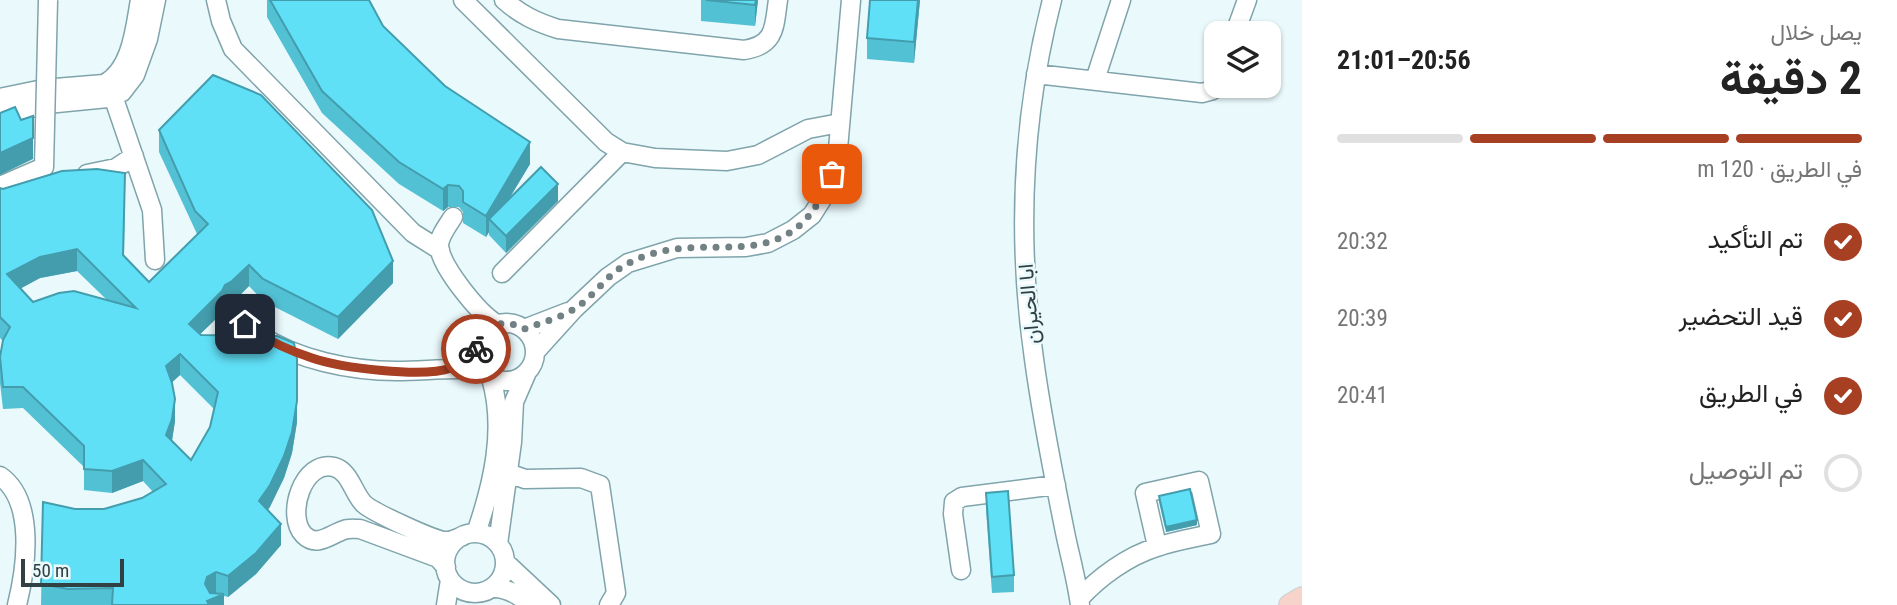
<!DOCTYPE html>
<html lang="ar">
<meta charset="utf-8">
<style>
:root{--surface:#fff;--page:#f6f6f6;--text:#222;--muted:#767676;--line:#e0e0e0;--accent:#a73f23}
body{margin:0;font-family:"Roboto Condensed",Vazirmatn,sans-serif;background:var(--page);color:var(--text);direction:rtl;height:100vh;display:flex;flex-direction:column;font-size:26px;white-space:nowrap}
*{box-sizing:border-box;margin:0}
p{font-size:23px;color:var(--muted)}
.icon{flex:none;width:38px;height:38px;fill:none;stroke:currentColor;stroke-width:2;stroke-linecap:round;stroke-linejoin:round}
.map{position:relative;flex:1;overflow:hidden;direction:ltr}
.panel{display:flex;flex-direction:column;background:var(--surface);width:595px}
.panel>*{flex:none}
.tools{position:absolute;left:1204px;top:21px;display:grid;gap:14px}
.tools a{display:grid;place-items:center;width:77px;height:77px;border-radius:14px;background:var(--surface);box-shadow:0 2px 5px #0004;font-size:35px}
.scale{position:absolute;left:21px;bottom:18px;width:103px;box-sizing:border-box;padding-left:7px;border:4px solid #314043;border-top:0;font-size:19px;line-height:24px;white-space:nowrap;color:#314043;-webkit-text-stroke:5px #eaf9fc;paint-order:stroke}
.pin{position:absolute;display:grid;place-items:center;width:60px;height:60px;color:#fff;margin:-30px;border-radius:14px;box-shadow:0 4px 10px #0006}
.courier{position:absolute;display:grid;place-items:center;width:70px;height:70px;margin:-35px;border:5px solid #a73f23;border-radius:50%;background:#fff;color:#222;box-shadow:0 2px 9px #0007}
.overview em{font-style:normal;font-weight:700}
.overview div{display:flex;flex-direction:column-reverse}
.overview{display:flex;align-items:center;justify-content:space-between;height:119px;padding:0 35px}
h1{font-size:46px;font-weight:700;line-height:52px}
.bar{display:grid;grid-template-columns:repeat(4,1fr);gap:10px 7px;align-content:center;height:84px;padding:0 35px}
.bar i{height:9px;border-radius:5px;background:var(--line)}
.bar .current{background:var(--accent)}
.bar p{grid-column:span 4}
ol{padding:0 35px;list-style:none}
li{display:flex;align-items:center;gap:21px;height:77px}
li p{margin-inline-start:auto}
li .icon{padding:7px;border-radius:50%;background:var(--accent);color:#fff;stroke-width:4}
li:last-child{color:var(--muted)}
li i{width:38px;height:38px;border:4px solid var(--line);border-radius:50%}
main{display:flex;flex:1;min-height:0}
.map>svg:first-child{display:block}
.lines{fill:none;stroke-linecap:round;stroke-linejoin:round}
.minor-casing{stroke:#80a4ab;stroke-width:21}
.major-casing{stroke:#d2d5d6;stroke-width:24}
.minor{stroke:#fff;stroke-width:18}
.major{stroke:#f8d3ca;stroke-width:21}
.minor-bridge-casing{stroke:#80a4ab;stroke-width:21;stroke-linecap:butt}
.minor-bridge{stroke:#fff;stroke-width:18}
.wall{fill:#53c1d4;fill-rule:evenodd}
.shaded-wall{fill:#439dad}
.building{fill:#60e0f7;stroke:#439dad;stroke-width:2;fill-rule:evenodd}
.done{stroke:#728184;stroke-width:7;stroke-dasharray:0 12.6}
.route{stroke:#a73f23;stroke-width:9}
.labels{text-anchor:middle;stroke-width:5;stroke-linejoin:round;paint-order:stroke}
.street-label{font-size:21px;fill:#314043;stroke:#eaf9fc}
</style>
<main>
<section class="panel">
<div class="overview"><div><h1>2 دقيقة</h1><p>يصل خلال</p></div><em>20:56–21:01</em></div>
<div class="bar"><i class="current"></i><i class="current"></i><i class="current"></i><i></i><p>في الطريق · 120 m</p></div>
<ol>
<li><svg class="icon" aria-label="check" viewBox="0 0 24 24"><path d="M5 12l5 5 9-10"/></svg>تم التأكيد<p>20:32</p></li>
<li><svg class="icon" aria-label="check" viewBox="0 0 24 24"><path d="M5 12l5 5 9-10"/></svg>قيد التحضير<p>20:39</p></li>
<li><svg class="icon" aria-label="check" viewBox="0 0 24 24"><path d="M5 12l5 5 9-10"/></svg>في الطريق<p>20:41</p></li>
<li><i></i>تم التوصيل</li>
</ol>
</section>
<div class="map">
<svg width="1302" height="605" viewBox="0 0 1302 605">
<rect width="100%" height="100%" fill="#eaf9fc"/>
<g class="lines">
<g class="minor-casing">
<path id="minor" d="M216 0 221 21 233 49 413 233 440 250
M463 0 606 142 622 152 655 158 727 161 758 155 808 129 840 123
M504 0C521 15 536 22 558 29L744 50C776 45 774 27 778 0
M1052 0C1022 117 1017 240 1034 359 1042 419 1054 478 1066 537 1071 560 1077 582 1080 605
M1235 33 1247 0
M1036 74 1202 93 1213 90 1216 85
M1095 80 1121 0
M113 96 152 210 155 260
M0 98 43 89 104 84C132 70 135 27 140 0
M0 114 57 103 108 98 122 92 135 75 148 39 156 0
M87 174 116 168 134 156
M453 217C448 225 439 236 439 246 441 267 479 314 497 324
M502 273 622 152
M233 314C241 321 249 329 258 334 297 360 351 371 397 371 425 371 454 367 483 370
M477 352a29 29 0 1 1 58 0a29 29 0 1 1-58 0Z
M524 329 568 312
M536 351 574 309 608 277 628 263 677 248 746 247 768 243 793 230 812 215 824 196 832 174 838 149 851 0
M508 473 525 479 581 478 600 485 616 593 609 605
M0 476C36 501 26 569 17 605
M476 533C493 484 506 429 491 378
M445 563a30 30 0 1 1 60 0a30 30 0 1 1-60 0Z
M498 544 512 442 514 402 527 372
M505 562 551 605
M446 567 438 558 360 529C354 529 349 528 344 530 331 534 317 548 304 535 285 516 303 459 334 467 350 471 353 493 364 504 373 512 436 542 447 541 452 541 458 538 463 536
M961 570 953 514 954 502 962 497 1056 485
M492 588C506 587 519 595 530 605
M1079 599C1099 577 1128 556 1157 547 1174 541 1193 538 1211 534L1199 481 1145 493 1157 546
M446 605 450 580"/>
</g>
<g class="major-casing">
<path id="major" d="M1290 605 1302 598"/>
</g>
<use href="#minor" class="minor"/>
<use href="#major" class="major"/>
<g class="minor-bridge-casing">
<path id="minor-bridge" d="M0 186 44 167 48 0"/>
</g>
<use href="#minor-bridge" class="minor-bridge"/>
</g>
<path class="wall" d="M267 0H369L383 26 445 86 530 164 508 200 558 201 506 253 489 235V232L486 237 463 223V212L459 207H448L443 211 399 184 322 113 267 17Z
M701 0H758L755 26 701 21Z
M920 0 914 63 867 59V38Z
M159 130 393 283 338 339 263 301 249 286 232 303 225 306 222 313 200 334 297 359V422L292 453 284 478 267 510 281 545 256 574 228 597 224 596V605H41L43 502 75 509H104L142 498 153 492 143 481 112 493 84 490V467L23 408 3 409 0 383V357L3 341 0 338V188L125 194 124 256 149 282 197 234 159 152ZM77 271 107 300 33 302 21 288 40 278ZM180 375 214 409 210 427 191 460 172 441 175 421 172 382Z
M986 493 1014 575V592L992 593 986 509Z
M1159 496 1197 525 1166 532 1159 502Z"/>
<path class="shaded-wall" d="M756 0H758L755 26V5Z
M918 0H920L914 63V42Z
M33 137V159L0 175V153Z
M530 142V164L494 224 489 219V232L486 237V216Z
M558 184V201L506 253V236Z
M448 185V207L443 211V189Z
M77 249V271L40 278 7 296V274L40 257Z
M393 261V283L338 339V317Z
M249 265V286L232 303 225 306 222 313 189 345V324L225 285Z
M180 354V375L166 388V366Z
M175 399V421L172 440 166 456V435Z
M297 401V422L292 453 284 478 270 507 259 522V501Z
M143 460V481L112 493V471Z
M1197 520V525L1166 532V527Z
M281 524V545L256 574 228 597V576Z
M216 572V594L207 599 205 584 207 577Z
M224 594V605H207V601Z"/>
<path class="building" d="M270 0H369L383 26 445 86 530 142 486 216 463 202V191L459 186 448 185 443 189 399 162 322 91Z
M706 0H756L755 5Z
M870 0H918L914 42 867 38Z
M213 75 261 95 372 210 393 261 338 317 263 279 249 265 232 281 225 285 222 291 189 324 201 335 277 336 294 343 297 359V401L292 432 284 456 270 485 259 501 281 524 256 553 228 576 216 572 207 577 205 584 210 593 224 594 207 601 209 605H112L113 588 68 589 41 584 43 502 75 509H104L142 498 166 484 143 460 112 471 84 469V446L23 387H3L0 357 3 340 10 327 0 317V188L3 189 62 171 97 169 125 173 123 255 149 282 208 224 195 211 159 130ZM77 249 136 308 74 291 59 293 33 302 7 274 40 257ZM180 354 218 392 210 427 191 460 166 435 172 419 175 399 172 383 166 366Z
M15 107 21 120 33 116V138L0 153V113Z
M541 167 558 184 506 236 489 219Z
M1190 489 1197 520 1166 527 1159 496Z
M1008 491 1014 575 992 577 986 493Z"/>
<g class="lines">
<path class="done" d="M476 349C481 325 504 317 524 329 540 323 560 318 574 309 594 297 606 275 627 264 706 221 788 290 832 174"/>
<path class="route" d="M245 324C265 340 288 350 312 358 341 368 423 378 451 368 461 365 471 357 476 349"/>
</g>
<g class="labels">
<g class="street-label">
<text transform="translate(1029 304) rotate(-95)" y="7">ابا الحيران</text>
</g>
</g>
</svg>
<div class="tools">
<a><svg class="icon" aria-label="layers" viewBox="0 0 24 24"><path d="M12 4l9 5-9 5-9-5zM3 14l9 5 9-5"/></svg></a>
</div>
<div class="scale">50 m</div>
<div class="pin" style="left:832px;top:174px;background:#ea580c"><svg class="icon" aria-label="bag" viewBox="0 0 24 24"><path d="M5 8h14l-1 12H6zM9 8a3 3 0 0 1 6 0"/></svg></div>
<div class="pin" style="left:245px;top:324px;background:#1f2937"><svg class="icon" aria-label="home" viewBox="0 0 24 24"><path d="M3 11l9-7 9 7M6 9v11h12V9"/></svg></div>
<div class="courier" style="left:476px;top:349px"><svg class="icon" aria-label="bike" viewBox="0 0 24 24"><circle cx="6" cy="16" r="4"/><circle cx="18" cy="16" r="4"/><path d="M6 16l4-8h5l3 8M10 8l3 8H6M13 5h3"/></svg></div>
</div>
</main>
